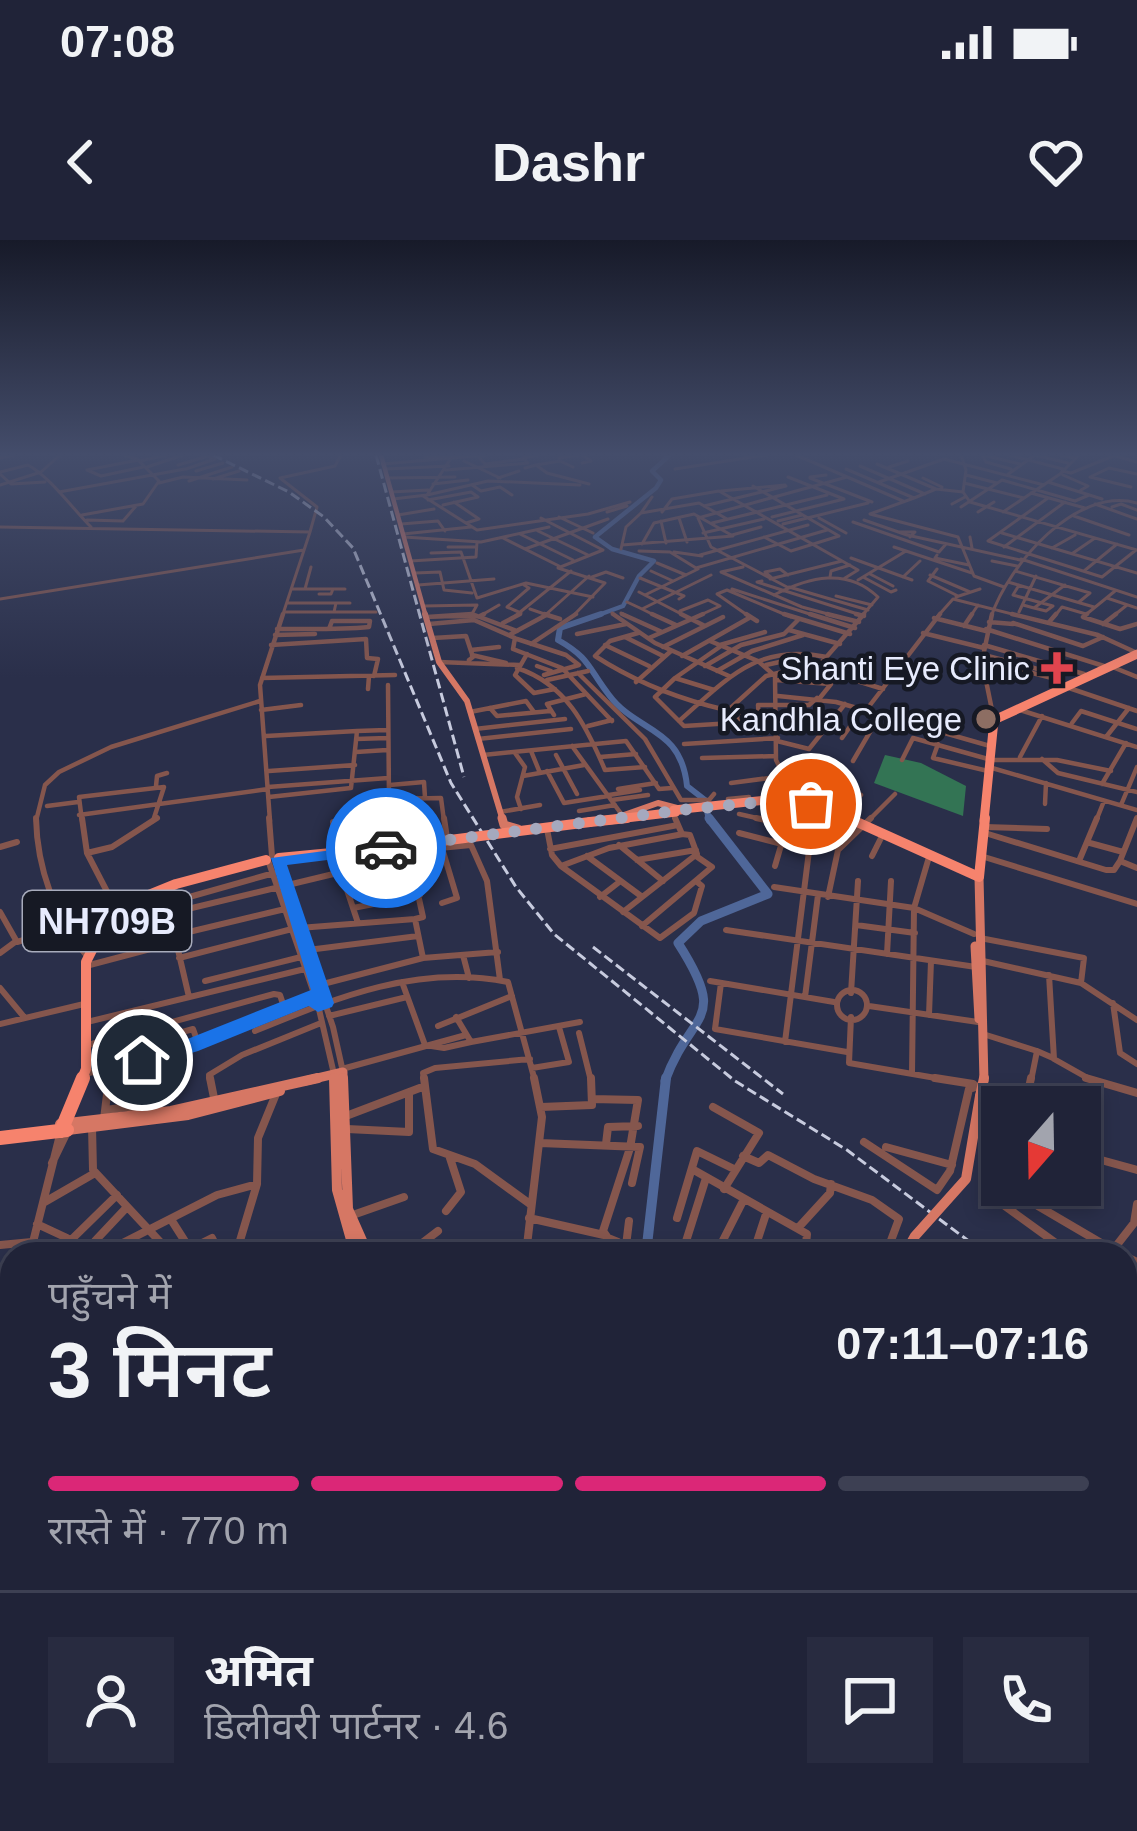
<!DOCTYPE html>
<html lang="hi">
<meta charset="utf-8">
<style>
:root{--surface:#202338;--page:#282b40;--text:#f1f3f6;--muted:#a2a4ae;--line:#3d4053;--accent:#db2777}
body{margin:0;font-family:Helvetica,"Noto Sans Devanagari",sans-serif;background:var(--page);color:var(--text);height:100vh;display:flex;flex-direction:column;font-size:45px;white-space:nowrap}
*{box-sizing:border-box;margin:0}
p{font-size:39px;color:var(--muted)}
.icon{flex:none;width:66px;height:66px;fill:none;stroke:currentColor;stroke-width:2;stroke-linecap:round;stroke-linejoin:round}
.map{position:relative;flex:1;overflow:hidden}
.sheet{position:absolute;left:0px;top:1002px;width:1137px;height:591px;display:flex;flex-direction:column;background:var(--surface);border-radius:36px 36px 0 0;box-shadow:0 6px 18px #0003,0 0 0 3px var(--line)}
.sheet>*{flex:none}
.needle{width:78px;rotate:200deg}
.controls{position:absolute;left:981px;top:846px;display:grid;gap:24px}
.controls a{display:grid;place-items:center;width:120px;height:120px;border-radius:0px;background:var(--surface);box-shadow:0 6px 18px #0003,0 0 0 3px var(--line);font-size:60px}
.pin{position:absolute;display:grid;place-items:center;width:102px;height:102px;color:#fff;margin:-51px;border:6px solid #fff;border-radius:50%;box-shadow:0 3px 12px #0007}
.courier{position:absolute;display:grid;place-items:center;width:120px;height:120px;margin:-60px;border:9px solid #1a73e8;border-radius:50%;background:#fff;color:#222;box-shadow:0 3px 15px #0007}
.head em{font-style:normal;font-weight:600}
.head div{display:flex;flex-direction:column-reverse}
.head{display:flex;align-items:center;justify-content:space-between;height:204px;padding:0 48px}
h1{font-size:78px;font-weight:600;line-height:90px}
.bar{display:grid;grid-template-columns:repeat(4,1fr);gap:18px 12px;align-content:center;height:144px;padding:0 48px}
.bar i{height:15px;border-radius:9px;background:var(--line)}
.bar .selected{background:var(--accent)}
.bar p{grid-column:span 4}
.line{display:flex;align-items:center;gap:30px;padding:0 48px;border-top:3px solid var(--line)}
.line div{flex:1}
.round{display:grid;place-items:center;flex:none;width:126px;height:126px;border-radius:0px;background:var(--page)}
.status{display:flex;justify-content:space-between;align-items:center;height:84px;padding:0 60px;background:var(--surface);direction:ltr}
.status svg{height:33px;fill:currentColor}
header{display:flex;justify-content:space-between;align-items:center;height:156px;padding:0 48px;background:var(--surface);font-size:54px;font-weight:600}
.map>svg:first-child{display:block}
.forest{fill:#337454}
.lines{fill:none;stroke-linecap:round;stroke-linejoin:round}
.stream{stroke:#4f6799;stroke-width:4.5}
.river-far4{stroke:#4f6799;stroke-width:4.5}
.river-far3{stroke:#4f6799;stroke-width:6}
.river-far2{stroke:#4f6799;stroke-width:9}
.river-far1{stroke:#4f6799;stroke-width:10}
.river{stroke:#4f6799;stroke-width:14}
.minor-far4{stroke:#85564d;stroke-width:3}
.minor-far3{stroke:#85564d;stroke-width:4.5}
.minor-far2{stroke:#85564d;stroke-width:6}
.minor-far1{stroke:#85564d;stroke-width:8}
.minor{stroke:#85564d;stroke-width:9}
.major-far4{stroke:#d67764;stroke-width:4.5}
.major-far3{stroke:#d67764;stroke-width:6}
.major-far2{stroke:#d67764;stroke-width:9}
.major-far1{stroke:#d67764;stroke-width:10}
.major{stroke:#d67764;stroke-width:14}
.highway-far2{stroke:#f6836d;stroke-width:9}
.highway-far1{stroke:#f6836d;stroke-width:10}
.highway{stroke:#f6836d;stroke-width:14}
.rail{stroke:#c7cbde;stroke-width:3;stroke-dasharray:10 4.5;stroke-linecap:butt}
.major-bridge{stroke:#d67764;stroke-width:10}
.highway-bridge{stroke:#f6836d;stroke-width:10}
.route{fill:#1a73e8}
.done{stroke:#a5a9be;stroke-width:12;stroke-dasharray:0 21.6}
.health-dot{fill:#e0444e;stroke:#161924;stroke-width:4.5}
.education-dot{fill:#8d6e63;stroke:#161924;stroke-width:4.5}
.labels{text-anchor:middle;stroke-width:9;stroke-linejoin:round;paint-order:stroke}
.far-poi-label{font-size:33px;fill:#e7ebfd;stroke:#161924;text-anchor:end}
.shield{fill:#161924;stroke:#a8acbc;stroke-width:3}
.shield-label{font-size:36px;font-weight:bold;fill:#e7ebfd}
</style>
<div class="status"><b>07:08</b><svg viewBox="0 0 49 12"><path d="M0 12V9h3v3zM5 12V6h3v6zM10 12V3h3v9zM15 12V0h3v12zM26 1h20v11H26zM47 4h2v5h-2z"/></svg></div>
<header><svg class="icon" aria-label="back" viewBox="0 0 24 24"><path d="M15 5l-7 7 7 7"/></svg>Dashr<svg class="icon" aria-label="heart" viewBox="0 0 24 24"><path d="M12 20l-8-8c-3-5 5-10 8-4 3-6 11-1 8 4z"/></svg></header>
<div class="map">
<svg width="1137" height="1591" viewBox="0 0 1137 1591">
<rect width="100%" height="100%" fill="#2a2f4a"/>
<path class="forest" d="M885 515 921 523 966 546 963 576 874 543Z"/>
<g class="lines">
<path class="stream" d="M453 1581 454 1591"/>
<path class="river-far4" d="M593 377 623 366 639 336 654 321 612 309 595 297 656 248 661 240 652 231 670 215"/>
<path class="river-far3" d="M601 374 560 388 558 400C590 418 588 428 609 455 637 493 681 486 687 546L705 560 709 581"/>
<path class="river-far2" d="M665 841C691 769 730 784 678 703L701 681 768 654 709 578"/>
<path class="river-far1" d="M646 1014 666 838"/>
<path class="river" d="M0 1178 12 1186"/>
<path class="minor-far4" d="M582 215 591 221 582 223
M796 215 903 261
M961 215 966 230 963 252 970 262 1137 310
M982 215 986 222 1011 229
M983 215 1020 224
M1009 215 1063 229
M1061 215 1074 218
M1112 215 1137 222
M478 216 485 224 524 219
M425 217 453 216
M0 218 14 215
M559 218 579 215
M138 220 87 230 101 236 143 227
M140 221 166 215
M464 221 500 238
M382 224 486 215
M877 224 936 249 963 252
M178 225 205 217
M536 225 560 221 573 227
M860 226 925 254
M147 227 183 215
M889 227 908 221
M525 228 536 225 547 233 589 244
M186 229 215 219 205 215
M385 229 449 226
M675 229 766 215
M846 229 914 258 936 249
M446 230 528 223 523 218 538 215
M196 231 223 223
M1062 231 1071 233 1113 216
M0 232 28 225C50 237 72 268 91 287
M0 234 11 244 45 242
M966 235 997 243
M1007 235 1035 215 1068 223
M1063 235 1088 246 1081 250
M810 237 826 235
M387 238 455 237
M498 238 519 231
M810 238 872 262
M923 238 942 247
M213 239 239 231
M189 241 232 227
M879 242 944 219 1044 245
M1048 242 1102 259
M159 243 183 237 247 240
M964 243 1024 258
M433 244 468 240
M0 245 41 232 60 215
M472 245 481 251 500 247 512 255
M753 246 839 296 791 311 764 297
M1131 247 1090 237 1109 228 1137 234
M721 251 785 245
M59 252 185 229
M391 252 428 250
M1031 253 1085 268
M427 255 488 241 580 245
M423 256 477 290 588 274 630 262
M914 258 870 274 958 297 974 336 1004 347
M1048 258 988 301 1102 337 1136 310
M393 259 427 255 453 215
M428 260 471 252 478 257 443 265
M454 262 479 279 466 283
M952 264 965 257
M1095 264 1137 279
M704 266 786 246
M961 267 1002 240 1075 261 1089 255
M1112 267 1121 264 1137 270
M607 272 627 266
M662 272 672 259 719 251 858 330 845 338
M978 272 994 262
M1003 272 1060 234 1079 215
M641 273 652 257
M82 275 143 264 159 241 137 219 124 215
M398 275 434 269
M1074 276 1129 295
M559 277 593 293
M772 277 844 259 788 237
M541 278 603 310 558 328 605 343 572 377
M679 278 687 302
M819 278 846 293
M87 280 123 281 136 266
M864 280 907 295 1020 320
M661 281 666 303
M778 281 802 275
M853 282 939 312 946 304
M712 283 827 255
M401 284 438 281 445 291
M783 284 868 263
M0 287 310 292 282 377
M538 291 588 315
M310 292 317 267 280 238 335 226 341 215
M898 292H915L910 297
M703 293 764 279
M1002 293 1137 333
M403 294 471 287
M520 294 573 320
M732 295 761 287
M404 297 481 302 549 287
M970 297 972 308
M503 298 559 326
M622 305 733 296 694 274 654 283 642 304
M448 307H476
M894 307 972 333
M1004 307 1065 262
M1052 308 1075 295
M525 309 608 279
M621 309 626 287 641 273 699 263 727 279
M639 311 670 312 696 328 827 290
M674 312 702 316
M431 313 461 312 477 358 526 343 593 357
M1073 313 1095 298
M700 315 808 285
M937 315 935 318 969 325
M851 318 912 340
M1021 319 1137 357
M410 321 476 317 477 302
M992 321 1017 326
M657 323 686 335
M743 327 721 332 802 367 839 377
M937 329 928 341 958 356
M651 331 673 341
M1015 331 1090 353 1079 362
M1084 331 1117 304
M415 333 440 332 444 350 472 353
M870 334 893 346
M930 335 970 352
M592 337 606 332 623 338
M830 337 831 331 850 325
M863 337 891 352 896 350
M903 337 920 321
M640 338 684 356 679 359
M770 339 842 321
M773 339 765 332 780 329 788 335
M858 340 906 311
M762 341 757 342 864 376
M1008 342 1094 367
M418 345 494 339
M1019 345 1013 355 1053 366 1046 371 1034 368
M787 347 711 307 698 278 847 237
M789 347 868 370
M292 349H345
M305 349 311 327
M732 349 819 377
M639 352 687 377
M319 354H331L333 349
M645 355 698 329
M774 355C809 337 847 327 878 357L861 377
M836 356 872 365
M956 357 980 349
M1107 358 1137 368
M0 359 304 310
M627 362 642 369
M287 363H350
M336 363 334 372H376
M1023 365 1034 368 1065 345
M423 366 477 365 472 374
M530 369 553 377
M680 371 708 360 720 366 696 377
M284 372H334
M1019 372 1036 336
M521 373 507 367 529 348 524 345
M612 373 617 377
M621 373 629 377
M480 376 499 365
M433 377H479
M514 377 571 331
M543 377 589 336
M658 377 642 369 711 335
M750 377 717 354 727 350 791 377
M937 377 953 359 1024 377
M970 377 978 365
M991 377C1009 324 1076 246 1137 263
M1054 377 1062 367 1086 374
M1083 377 1115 351
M1112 377 1127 365"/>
<path class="minor-far3" d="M544 374 560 379
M613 374 655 403 729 436
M622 374 662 392
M652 374 676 385
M681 374 705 386
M746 374 757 381
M784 374 850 394
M810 374 855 388
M827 374 859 382
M856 374 864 376
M992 374 982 421 994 480
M1012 374 1098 395 1135 412
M1087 374 1083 377 1120 389 1137 384
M480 376 484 374
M427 377 472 374 517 391
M934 378 986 391
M1050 381 1056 374
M989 382 1013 384
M503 383 520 374
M1013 383 1083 406 1103 397
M429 384 474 380 515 398 513 409 562 428 612 481
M1103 384 1116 374
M964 386 972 374
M277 389C308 389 338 390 369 387L370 381H332L329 389
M986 389 1107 427
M789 390 840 404
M638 393 610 401 595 416C668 463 745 478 830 485
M923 393 984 408
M511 394 548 374
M577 394 626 384
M275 395 315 394
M625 397 663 416
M433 398 466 396 473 417 469 420
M649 398 703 374
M517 399 566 415 579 425 544 435
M710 401 758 421 775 436 776 520 795 557
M531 404 576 374
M271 405 366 399 367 418 378 419 374 436
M605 405 649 426
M720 405 765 392
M984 405 1084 434
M663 407 723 377
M471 410 499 407
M527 414 515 435 534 453 555 449
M472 415 506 423
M984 415 1061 435
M682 416 749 378
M985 421 1056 439
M439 422 519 425
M766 425 811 415
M537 426 551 431
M705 426 741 405 784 394 798 380
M1110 426 1137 437
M517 428C566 444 586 485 605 530L645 527
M717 431 752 411 803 395
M578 433 645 499 681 560H709L714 554
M841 436 883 449
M262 438 395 435
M675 438 721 406
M547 440 588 431
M776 440 831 444 819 459
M636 442 671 411
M388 445 389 559 441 558 444 581
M1069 448 1137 471
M368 449 369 436
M714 450 675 438 655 457 684 486 733 483 741 478
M778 456 836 462 990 506
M490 468 497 476 550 471
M867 469 940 374
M261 470 301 465
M1020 470 1137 507
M470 472 526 461 534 472
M725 473 766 436 822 422 864 374
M554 475 547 464 586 454
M759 480 758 465H809L817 458
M679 481C728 438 757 403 827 417
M1072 483 1081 471 1137 489
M588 486 612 480
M475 489 565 479
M357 491 387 490
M266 496 357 491 351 548 269 557
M1106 497 1129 468
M842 498 863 468
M356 499 387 498
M478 499 571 489
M777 501 809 509 845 464
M684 504 778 498
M938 504 933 518 988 531
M572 506 622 575
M531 511 540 533
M356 512 387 510
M515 513 525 527 517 557 521 569
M483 515 626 501 659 549 672 548
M556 515 577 554
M600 517 636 514
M1020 517 1042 476
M702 518 776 516
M1042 519 1058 533 1137 552
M902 520 913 498 988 519
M993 520H1057L1111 531
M853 521 881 473
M992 528 1137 570
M269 531 355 525
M547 531 564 563 608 556
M523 536 584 525
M731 543 784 536
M1102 544 1126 503
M390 545 424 542 425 558
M156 546 157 536 167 533
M268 547 388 538
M618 549 656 543
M609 555 640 550
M417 558V573
M728 559 749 557
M612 560 648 555
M814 562 851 537 840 529
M1045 564 1046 543
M1121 565 1137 527
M47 566 78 562
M579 571 615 565
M500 572 540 565
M839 573 861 555
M739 574 770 581
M79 575 268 549
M36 581 45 545 59 532 111 507 260 461
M82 581 79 557 164 547 153 581
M270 581 260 445 283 374
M340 581 350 579
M804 581 815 564
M868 581 895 554
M1096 581 1104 561"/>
<path class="minor-far2" d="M36 578C37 627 55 680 88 717
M82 578 87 613
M269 578 272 616
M444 578 447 598
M756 578 799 587
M1137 578 1120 621 1137 628
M985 587 1047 589
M334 588 333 582 350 579
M334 588 340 609
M547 589 552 615 561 626 660 698 694 673 702 646 696 641
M739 593 809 611 785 802
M985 593 1106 630H1114L1120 621
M1090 603 1123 612
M788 604 806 578
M619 605 663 641
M0 607 17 602
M442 608 457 658 442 663
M550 609 678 585
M398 612 471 605 487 641 500 740
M87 613 115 667
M87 613 112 607 157 578
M587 616 641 656
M872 616 883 594
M981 616 1137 664
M637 620 696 610
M277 621 333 787 343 832
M1079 621 1097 578
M269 623 318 765 334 834
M561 626 609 608 683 594
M775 626 782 602
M346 647 414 636 423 677 415 679 423 718 498 712
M346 647 358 683
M774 647 914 668 974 694
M164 650 189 757
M600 657 618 643
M828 657 838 610 871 578
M168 663 274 633
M353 668 420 655
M0 672 17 702 68 687
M623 672 697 614 690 595 682 594 675 578
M171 673 350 630 445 619
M109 675 129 676 168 664
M856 685 915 693
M642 686 712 627 696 616
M299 688 415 679
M726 690 976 727
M172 696 285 669
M980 698 1084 718 1081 743
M99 701 172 684
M308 710 418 696
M0 713 15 702
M887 714 891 641
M463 715 469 738
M179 718 292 689
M983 721 1081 743 1137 780
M86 726 173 703
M1049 735 1054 819 1093 841
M205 741 301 717
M710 741 834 762
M402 742 425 805 444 808 471 802
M721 743 715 789 847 812
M319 745 423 718
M0 748 24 777
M837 765a15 15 0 1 1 30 0a15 15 0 1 1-30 0Z
M851 753 858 641
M805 757 818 655
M1113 763 1120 813 1137 824
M869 766 978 782
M284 767 314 756
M929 775 931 721
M329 776 407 757
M456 777 471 802 580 782
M851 777 849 823 953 841
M87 782 313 727
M0 784 84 764
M438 786 512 756
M255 791C338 757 418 724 508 742L535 841
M579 793 591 841
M983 794 1037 811
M112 812 193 789 198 803
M532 828 569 822 559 787
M342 829 466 795
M85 834 184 809 284 767 280 755 274 754 88 805
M912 834 914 668 929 617
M111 838 159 830
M109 841 112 812
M137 841 138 833
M210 841 209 835 242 815 321 783
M424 841 423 833 435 828 530 819
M1031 841 1037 811 1053 818"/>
<path class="minor-far1" d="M210 838 214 858
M424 838 425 846
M935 838 973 844
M1086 838 1137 853
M109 848 135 845
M984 848 989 856 992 943 998 961 1071 1014
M592 859 638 860 630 908 603 991 608 998 602 1014
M541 867 592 865 591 838
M713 867 759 893 724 949
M1025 867 1031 838
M106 870 134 866
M133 875 137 838
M346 876 425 846 433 909 475 924 530 964
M104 879 109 838
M92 887 93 930 163 1005 146 1014
M347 889 409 892V853
M864 902 937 950 950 931 969 849 979 846
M540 903 640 907 632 943
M606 904 608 887 638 886
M886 907 952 925
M1083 915 1092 841
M1083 915 1137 930
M743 916 759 923 768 915 814 939 872 960 899 979 886 1014
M52 923 67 892
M692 929 807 994 805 1014
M1036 945 1038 966 1113 1010 1134 983 1137 964
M43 963 95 933
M446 971 461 952 449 915
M350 976 404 957
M529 978 604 995
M677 978 697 911 734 929
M172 981 193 1014
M37 984 67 998 76 1014
M798 988 830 953 831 944
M608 998 618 1002 614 1014
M70 1001 117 955
M0 1005 32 1002
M192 1008 212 998 220 1014
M30 1014 61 891
M100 1014 95 1001 127 967
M101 1014 217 955 257 944 258 898 276 854
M236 1014 257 944
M408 1014 438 991
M463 1014 467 1010
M526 1014 542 877 534 838
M625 1014 629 981
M682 1014 706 938
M716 1014 743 961
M753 1014 766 974
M1125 1016 1137 1022
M0 1050 12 1046
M1125 1051 1137 1059
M0 1129 12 1085"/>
<path class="minor" d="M1125 1237 1137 1247
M0 1490 12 1497
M1125 1494 1137 1529
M0 1518 12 1504
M0 1573 12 1560
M82 1581 88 1591
M319 1581 324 1591
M438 1581 440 1591
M471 1581V1591
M1074 1581 1077 1591
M1112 1581 1115 1591
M58 1591 65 1581
M283 1591 298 1581
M664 1591 674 1581"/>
<path class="major-far4" d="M381 215 426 377"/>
<path class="major-far3" d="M425 374 439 422 467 461 503 581
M624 575 658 563 677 568"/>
<path class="major-far2" d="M502 578 504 585 518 589
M979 637 984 841
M975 706 979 779
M334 834 335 841
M305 841 343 832V841"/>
<path class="major-far1" d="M334 838 337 950 355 1014
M343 838 348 969 368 1014
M980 856 984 838
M60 884 171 871 318 838
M68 890 188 875 280 851"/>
<path class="major" d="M896 1581 903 1591
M909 1581 916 1591
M967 1581V1591
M978 1581V1591"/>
<path class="highway-far2" d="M798 559 855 581
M681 570H674L793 557 797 561
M601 581 676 572
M984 581 994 480 1137 414"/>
<path class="highway-far1" d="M848 578 979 637 985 578
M590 582 627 578
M279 618 395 607
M81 841 86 829V722L112 670 176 644 266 620"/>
<path class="highway" d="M61 891 83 838
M0 898 67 890"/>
<path class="rail" d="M213 215 289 252 324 277 353 308 451 543 516 647 554 694 735 841 847 910 986 1014
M376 215 464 537
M593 707 783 854
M1125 1110 1137 1118"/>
<path class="major-bridge" d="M905 1014 915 996 966 939 980 856"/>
<path class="highway-bridge" d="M395 607 590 582"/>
</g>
<linearGradient id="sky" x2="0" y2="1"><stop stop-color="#171a29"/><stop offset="0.49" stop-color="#444d6b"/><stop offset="1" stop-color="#444d6b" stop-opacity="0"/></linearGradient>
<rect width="1137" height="438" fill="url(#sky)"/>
<path class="route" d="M386 603 394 608 392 612 287 625 334 763 332 767 318 772 309 766 198 811 142 828 135 825V815L185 800 311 750 271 618Z"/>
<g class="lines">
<path class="done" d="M386 608 682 570 783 560 811 564"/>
</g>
<path class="health-dot" d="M1051 410h12v12h12v12h-12v12h-12v-12h-12v-12h12z"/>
<circle class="education-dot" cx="986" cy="479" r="12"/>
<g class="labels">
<g class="far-poi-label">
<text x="1030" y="440">Shanti Eye Clinic</text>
<text x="962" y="491">Kandhla College</text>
</g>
<rect class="shield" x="23" y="651" width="168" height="60" rx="9"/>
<g class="shield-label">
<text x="107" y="694">NH709B</text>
</g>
</g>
</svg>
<div class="controls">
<a><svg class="needle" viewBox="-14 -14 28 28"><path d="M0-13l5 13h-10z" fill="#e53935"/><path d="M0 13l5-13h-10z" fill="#a2a4ae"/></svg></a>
</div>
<div class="pin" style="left:811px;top:564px;background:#ea580c"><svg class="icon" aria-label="bag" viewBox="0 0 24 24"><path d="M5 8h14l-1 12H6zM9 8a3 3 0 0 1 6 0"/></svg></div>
<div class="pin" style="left:142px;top:820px;background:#1f2937"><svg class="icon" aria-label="home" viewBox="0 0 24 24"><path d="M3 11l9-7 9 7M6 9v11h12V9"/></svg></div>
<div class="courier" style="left:386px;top:608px"><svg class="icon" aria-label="car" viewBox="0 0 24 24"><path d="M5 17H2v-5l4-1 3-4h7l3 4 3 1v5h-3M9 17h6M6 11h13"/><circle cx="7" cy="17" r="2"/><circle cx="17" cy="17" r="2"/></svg></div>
<section class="sheet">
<div class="head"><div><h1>3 मिनट</h1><p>पहुँचने में</p></div><em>07:11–07:16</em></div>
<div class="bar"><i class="selected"></i><i class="selected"></i><i class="selected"></i><i></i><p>रास्ते में · 770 m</p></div>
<div class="line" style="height:216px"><a class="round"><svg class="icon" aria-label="person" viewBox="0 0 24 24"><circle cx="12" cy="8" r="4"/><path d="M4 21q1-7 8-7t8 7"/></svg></a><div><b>अमित</b><p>डिलीवरी पार्टनर · 4.6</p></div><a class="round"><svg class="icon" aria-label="chat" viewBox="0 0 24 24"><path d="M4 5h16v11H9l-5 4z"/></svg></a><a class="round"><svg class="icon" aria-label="phone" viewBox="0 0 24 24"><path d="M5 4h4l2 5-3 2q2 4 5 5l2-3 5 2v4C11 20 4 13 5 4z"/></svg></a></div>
</section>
</div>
